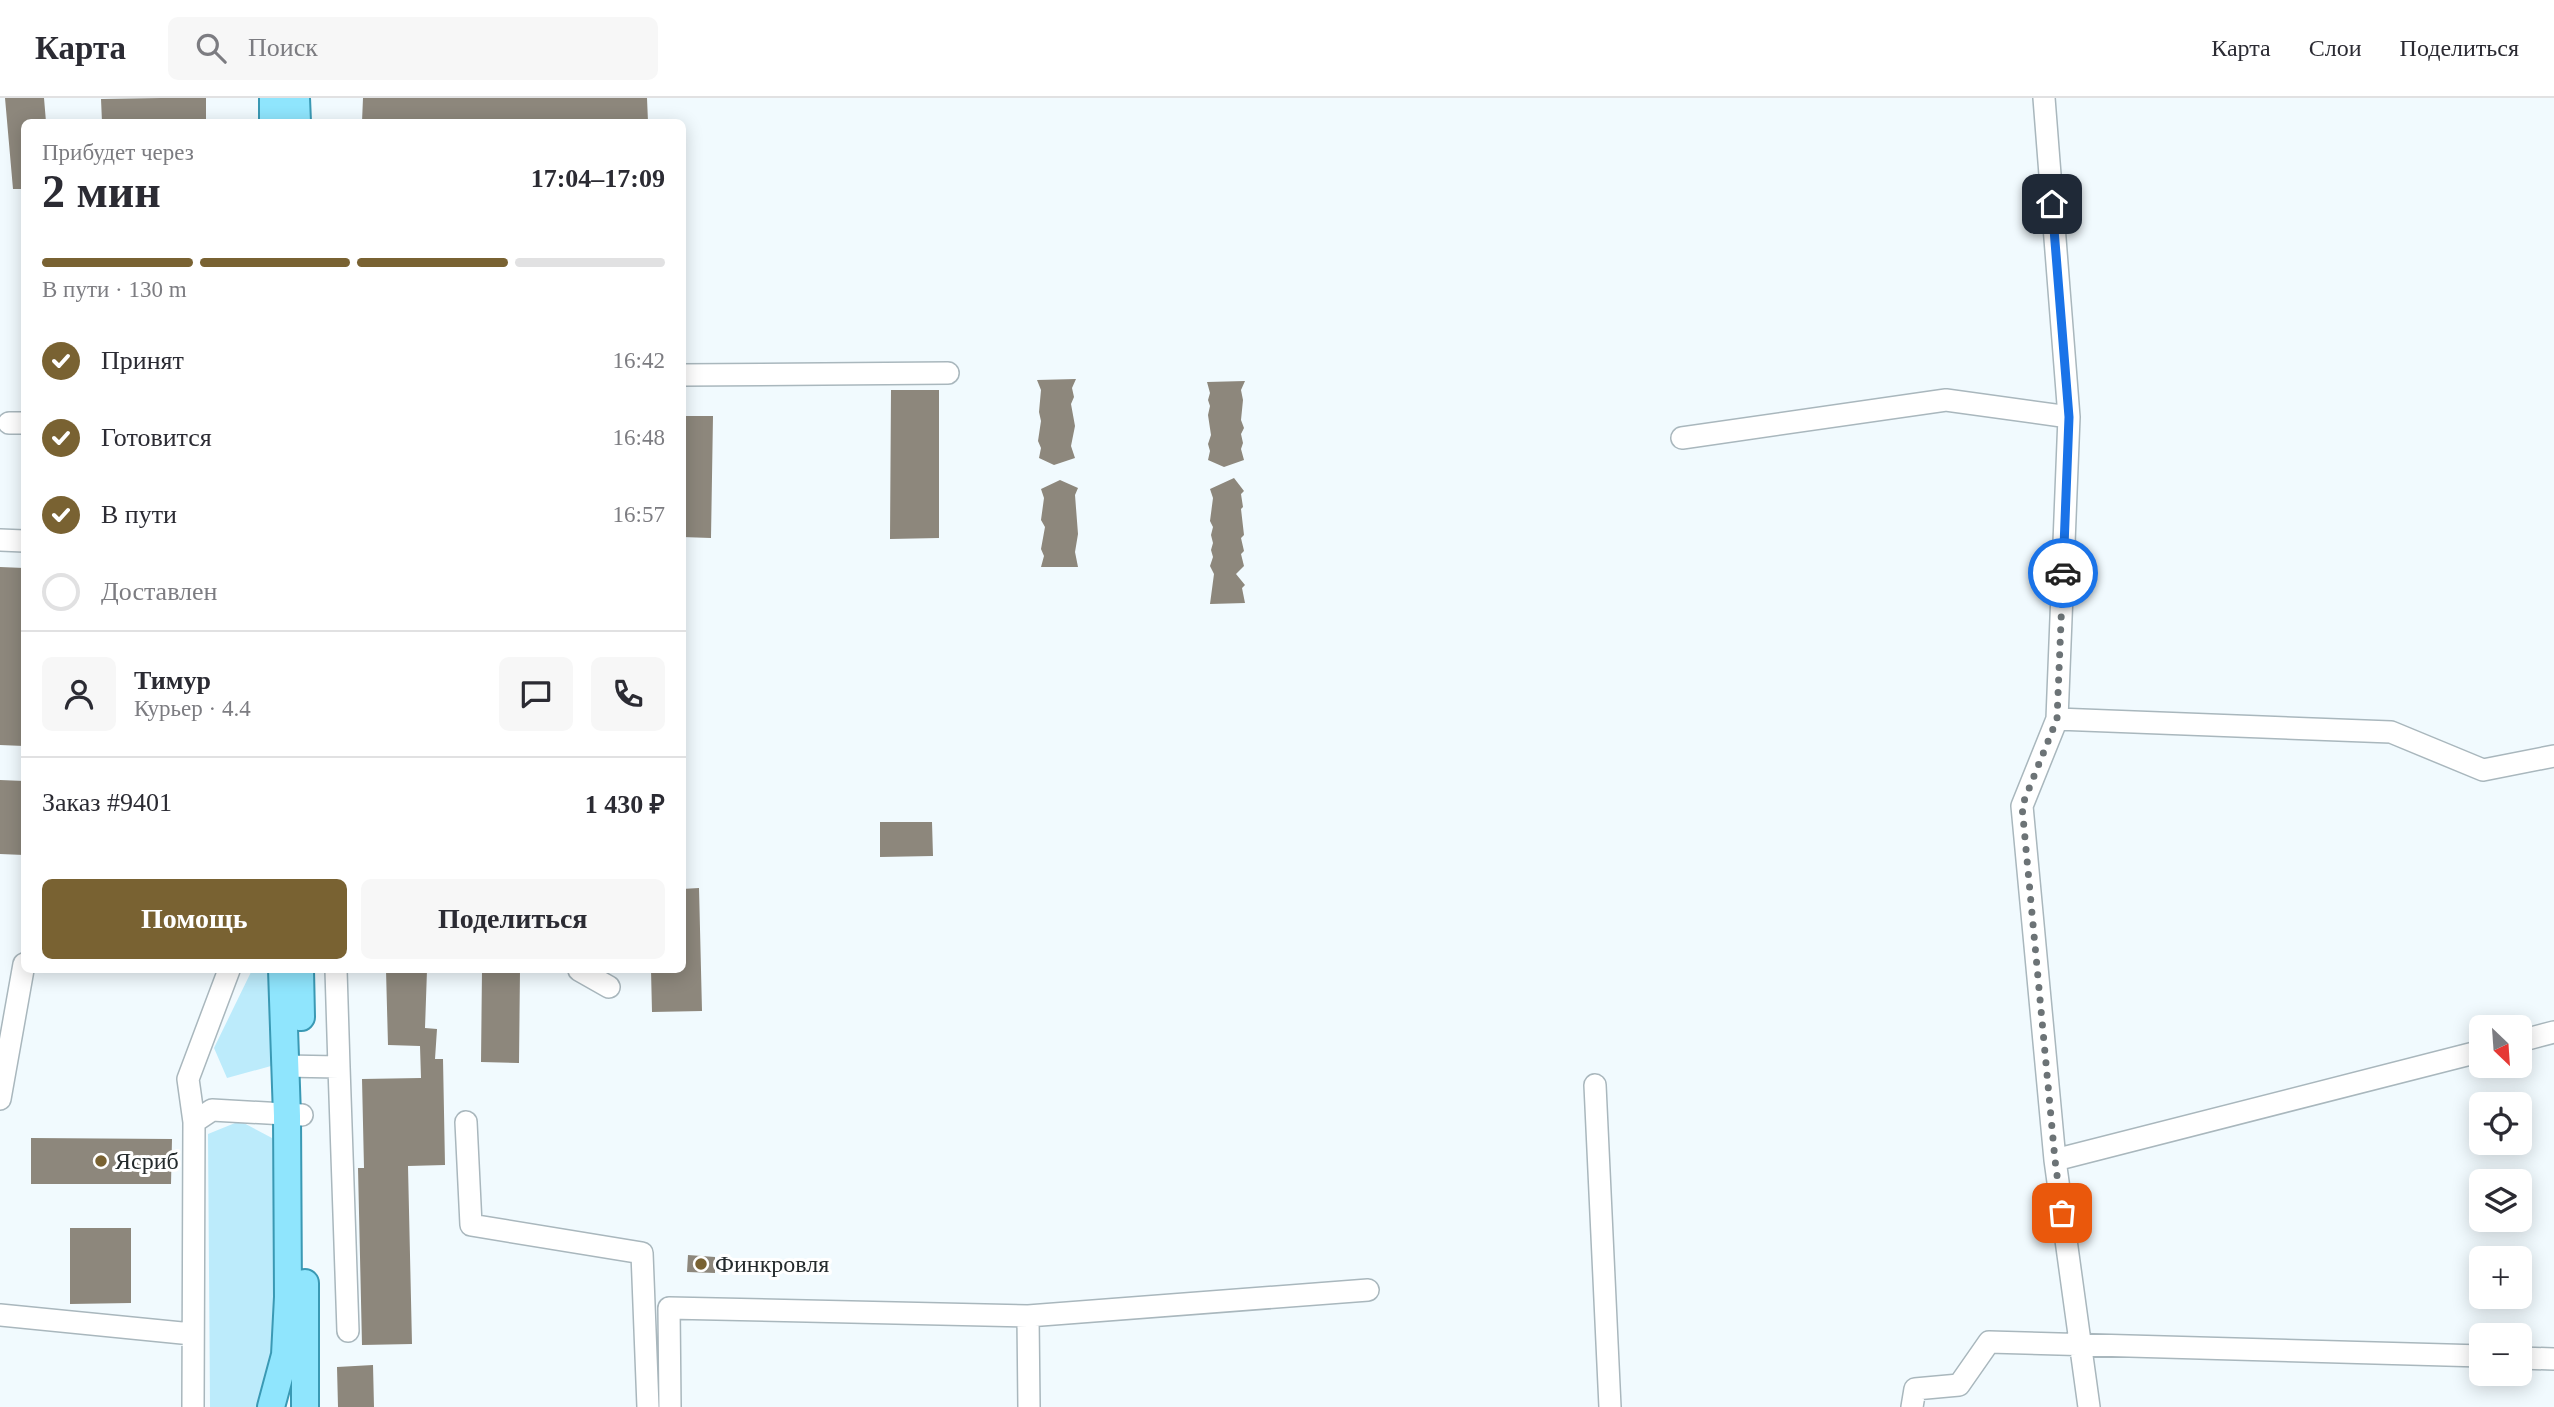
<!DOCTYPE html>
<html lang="ru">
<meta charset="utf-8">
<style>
:root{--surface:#fff;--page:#f7f7f7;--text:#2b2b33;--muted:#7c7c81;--line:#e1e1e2;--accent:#796232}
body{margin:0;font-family:"Times New Roman",serif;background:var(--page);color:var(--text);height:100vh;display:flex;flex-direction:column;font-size:26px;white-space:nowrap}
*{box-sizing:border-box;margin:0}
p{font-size:23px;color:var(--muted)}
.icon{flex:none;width:38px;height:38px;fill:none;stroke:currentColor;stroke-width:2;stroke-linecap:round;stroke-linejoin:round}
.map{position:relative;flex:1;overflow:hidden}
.panel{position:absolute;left:21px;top:21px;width:665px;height:854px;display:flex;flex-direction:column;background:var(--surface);border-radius:10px;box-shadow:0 4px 18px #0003}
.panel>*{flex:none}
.needle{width:46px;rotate:155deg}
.controls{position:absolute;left:2469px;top:917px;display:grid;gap:14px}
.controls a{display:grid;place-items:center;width:63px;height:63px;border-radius:10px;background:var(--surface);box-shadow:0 4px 18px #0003;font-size:35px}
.pin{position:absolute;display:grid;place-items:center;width:60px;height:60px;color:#fff;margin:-30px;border-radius:14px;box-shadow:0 4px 10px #0006}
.courier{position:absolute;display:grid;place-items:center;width:70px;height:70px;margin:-35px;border:5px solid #1a73e8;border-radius:50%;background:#fff;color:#222;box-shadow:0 2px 9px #0007}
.overview em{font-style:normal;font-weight:800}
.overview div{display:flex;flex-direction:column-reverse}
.overview{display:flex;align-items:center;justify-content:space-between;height:119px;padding:0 21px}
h1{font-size:46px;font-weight:800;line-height:52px}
.bar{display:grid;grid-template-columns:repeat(4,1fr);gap:10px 7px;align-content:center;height:84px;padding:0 21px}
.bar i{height:9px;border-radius:5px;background:var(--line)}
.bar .active{background:var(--accent)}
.bar p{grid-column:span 4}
.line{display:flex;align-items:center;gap:18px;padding:0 21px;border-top:2px solid var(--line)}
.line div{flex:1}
.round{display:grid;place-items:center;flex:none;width:74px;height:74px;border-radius:10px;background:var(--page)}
ol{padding:0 21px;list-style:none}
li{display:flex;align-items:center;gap:21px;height:77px}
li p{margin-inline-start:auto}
li .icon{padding:7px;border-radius:50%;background:var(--accent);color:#fff;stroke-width:4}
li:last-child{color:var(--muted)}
li i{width:38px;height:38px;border:4px solid var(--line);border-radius:50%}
.action{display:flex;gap:14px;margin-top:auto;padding:14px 21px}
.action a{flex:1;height:80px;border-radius:10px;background:var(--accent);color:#fff;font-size:28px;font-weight:800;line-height:80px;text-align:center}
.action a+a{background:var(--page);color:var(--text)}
header{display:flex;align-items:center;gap:42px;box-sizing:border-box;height:98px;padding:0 35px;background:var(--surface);border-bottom:2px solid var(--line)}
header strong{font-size:33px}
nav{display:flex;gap:38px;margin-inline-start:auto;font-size:24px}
.search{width:490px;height:63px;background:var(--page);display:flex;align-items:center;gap:18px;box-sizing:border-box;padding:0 24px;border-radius:10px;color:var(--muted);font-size:26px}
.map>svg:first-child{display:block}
.green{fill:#bcebfb}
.building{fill:#8d877c}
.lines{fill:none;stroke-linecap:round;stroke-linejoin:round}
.minor-casing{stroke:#a9b7bd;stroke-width:24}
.major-casing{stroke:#3a99b4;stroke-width:30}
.minor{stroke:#fff;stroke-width:21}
.major{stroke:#8fe5fd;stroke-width:26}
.done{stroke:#6c7376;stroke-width:7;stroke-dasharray:0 12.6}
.route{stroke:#1a73e8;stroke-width:9}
.poi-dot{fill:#796232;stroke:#fff;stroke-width:2.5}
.labels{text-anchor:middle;stroke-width:6;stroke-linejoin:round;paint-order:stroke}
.poi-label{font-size:24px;fill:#252b2d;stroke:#fff;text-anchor:start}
</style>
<header>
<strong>Карта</strong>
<div class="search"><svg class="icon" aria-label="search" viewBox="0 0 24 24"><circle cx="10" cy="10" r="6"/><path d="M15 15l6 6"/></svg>Поиск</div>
<nav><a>Карта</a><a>Слои</a><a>Поделиться</a></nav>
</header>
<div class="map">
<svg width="2554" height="1309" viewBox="0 0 2554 1309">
<rect width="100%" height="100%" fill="#f1fafe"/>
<path class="green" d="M252 872H270L271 968 227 980 214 950Z
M240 1023 272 1040 277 1199 275 1264 258 1309H210L208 1036Z"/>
<path class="building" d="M5 0H44L46 24H24V91H13Z
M161 0H206V24H102L101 1Z
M363 0H647L648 24H362Z
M1076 281 1072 290 1074 299 1071 306 1075 328 1071 348 1075 360 1054 367 1039 360 1041 350 1038 343 1041 323 1039 314 1041 292 1037 282Z
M1245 283 1241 292 1243 302 1241 322 1244 330 1241 336 1243 345 1241 351 1244 362 1224 369 1208 362 1210 353 1208 346 1211 337 1208 317 1210 308 1208 302 1210 295 1207 284Z
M891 292H939V440L890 441Z
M682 318H713L711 440 682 439Z
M1234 380 1244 393 1241 396 1243 409 1241 411 1244 437 1241 440 1244 453 1241 456 1244 468 1236 476 1245 487 1242 490 1245 505 1210 506 1214 476 1210 468 1213 459 1211 452 1213 445 1211 437 1213 429 1210 423 1213 400 1210 391Z
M1060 382 1078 390 1075 397 1078 436 1075 454 1078 469H1041L1044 458 1041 451 1045 429 1041 422 1044 400 1041 391Z
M0 469 24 470V648L0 647Z
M0 682 24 683V757L0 756Z
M880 724H932L933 758 880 759Z
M699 790 702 913 652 914 651 872H682V791Z
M386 872H427L425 930 437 931 435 961H443L445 1067 408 1068 412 1246 362 1247 358 1070H364L362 981 421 980 420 948 388 947Z
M482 872H520L519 965 481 964Z
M31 1040 172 1041 171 1086H31Z
M70 1130H131V1205L70 1206Z
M688 1157 715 1159V1175L687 1174Z
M373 1267 374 1309H338L337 1269Z"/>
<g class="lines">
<g class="minor-casing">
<path id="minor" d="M2044 0 2069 319 2057 621 2022 708 2055 1062 2089 1309
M682 277 948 275
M9 325H24
M1682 340 1946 302 2069 319
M0 442 24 443
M2057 621 2391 634 2483 672 2554 658
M336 872 339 969
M579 872 609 889
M2520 943 2554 934
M284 968 339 969 348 1233
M1595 987 1610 1309
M0 1001 24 866
M194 1024 188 981 229 872
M466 1024 471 1127 642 1155 648 1309
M2055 1062 2482 953
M0 1217 192 1236
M2520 1260 2554 1261
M193 1309 194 1024 212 1012 302 1017
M670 1309 669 1210 1028 1218
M1029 1309 1028 1218 1368 1192
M1912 1309 1915 1291 1959 1287 1989 1244 2482 1258"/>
</g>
<g class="major-casing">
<path id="major" d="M273 0V24
M296 0 297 24
M300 872 301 919
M271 1309 285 1257 288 1199 287 1018 282 872
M305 1309V1185"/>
</g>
<use href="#minor" class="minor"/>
<use href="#major" class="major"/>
</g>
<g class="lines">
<path class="done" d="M2062 1115 2055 1062 2022 708 2057 621 2063 475"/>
<path class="route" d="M2052 106 2069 319 2063 475"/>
</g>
<g class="poi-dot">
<circle cx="101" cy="1063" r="7"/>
<circle cx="701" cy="1166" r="7"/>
</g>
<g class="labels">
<g class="poi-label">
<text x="115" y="1071">Ясриб</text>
<text x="715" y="1174">Финкровля</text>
</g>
</g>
</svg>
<div class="controls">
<a><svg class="needle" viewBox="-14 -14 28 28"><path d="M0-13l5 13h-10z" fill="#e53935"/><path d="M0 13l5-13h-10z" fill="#7c7c81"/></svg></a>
<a><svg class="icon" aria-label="locate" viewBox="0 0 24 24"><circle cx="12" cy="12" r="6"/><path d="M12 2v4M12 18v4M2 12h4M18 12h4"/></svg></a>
<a><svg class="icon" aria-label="layers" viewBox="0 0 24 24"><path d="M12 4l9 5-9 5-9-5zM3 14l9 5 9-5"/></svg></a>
<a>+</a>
<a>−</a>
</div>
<div class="pin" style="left:2062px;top:1115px;background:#ea580c"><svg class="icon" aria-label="bag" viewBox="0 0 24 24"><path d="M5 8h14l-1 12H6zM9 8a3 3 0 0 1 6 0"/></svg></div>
<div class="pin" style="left:2052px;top:106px;background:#1f2937"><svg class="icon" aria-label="home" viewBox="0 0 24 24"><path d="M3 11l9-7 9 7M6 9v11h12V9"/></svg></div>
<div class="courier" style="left:2063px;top:475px"><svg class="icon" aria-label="car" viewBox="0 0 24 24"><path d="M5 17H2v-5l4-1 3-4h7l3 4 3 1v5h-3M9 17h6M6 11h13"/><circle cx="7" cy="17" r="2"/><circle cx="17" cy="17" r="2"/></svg></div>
<section class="panel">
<div class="overview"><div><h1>2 мин</h1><p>Прибудет через</p></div><em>17:04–17:09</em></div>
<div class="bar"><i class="active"></i><i class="active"></i><i class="active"></i><i></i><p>В пути · 130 m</p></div>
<ol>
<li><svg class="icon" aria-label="check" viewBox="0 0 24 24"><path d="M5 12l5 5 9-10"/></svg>Принят<p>16:42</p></li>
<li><svg class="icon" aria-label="check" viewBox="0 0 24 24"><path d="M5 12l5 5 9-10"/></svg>Готовится<p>16:48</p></li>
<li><svg class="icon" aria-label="check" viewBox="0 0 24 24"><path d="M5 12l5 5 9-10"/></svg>В пути<p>16:57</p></li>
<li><i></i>Доставлен</li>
</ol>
<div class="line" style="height:126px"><a class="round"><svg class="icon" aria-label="person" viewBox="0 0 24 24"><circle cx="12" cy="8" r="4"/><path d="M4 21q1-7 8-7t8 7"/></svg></a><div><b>Тимур</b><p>Курьер · 4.4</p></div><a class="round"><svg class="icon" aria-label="chat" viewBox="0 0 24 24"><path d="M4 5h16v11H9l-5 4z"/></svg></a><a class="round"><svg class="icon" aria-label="phone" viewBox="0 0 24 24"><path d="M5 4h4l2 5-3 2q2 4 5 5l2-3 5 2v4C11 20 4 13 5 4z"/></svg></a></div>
<div class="line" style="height:91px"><div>Заказ #9401</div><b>1 430 ₽</b></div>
<div class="action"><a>Помощь</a><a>Поделиться</a></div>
</section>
</div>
